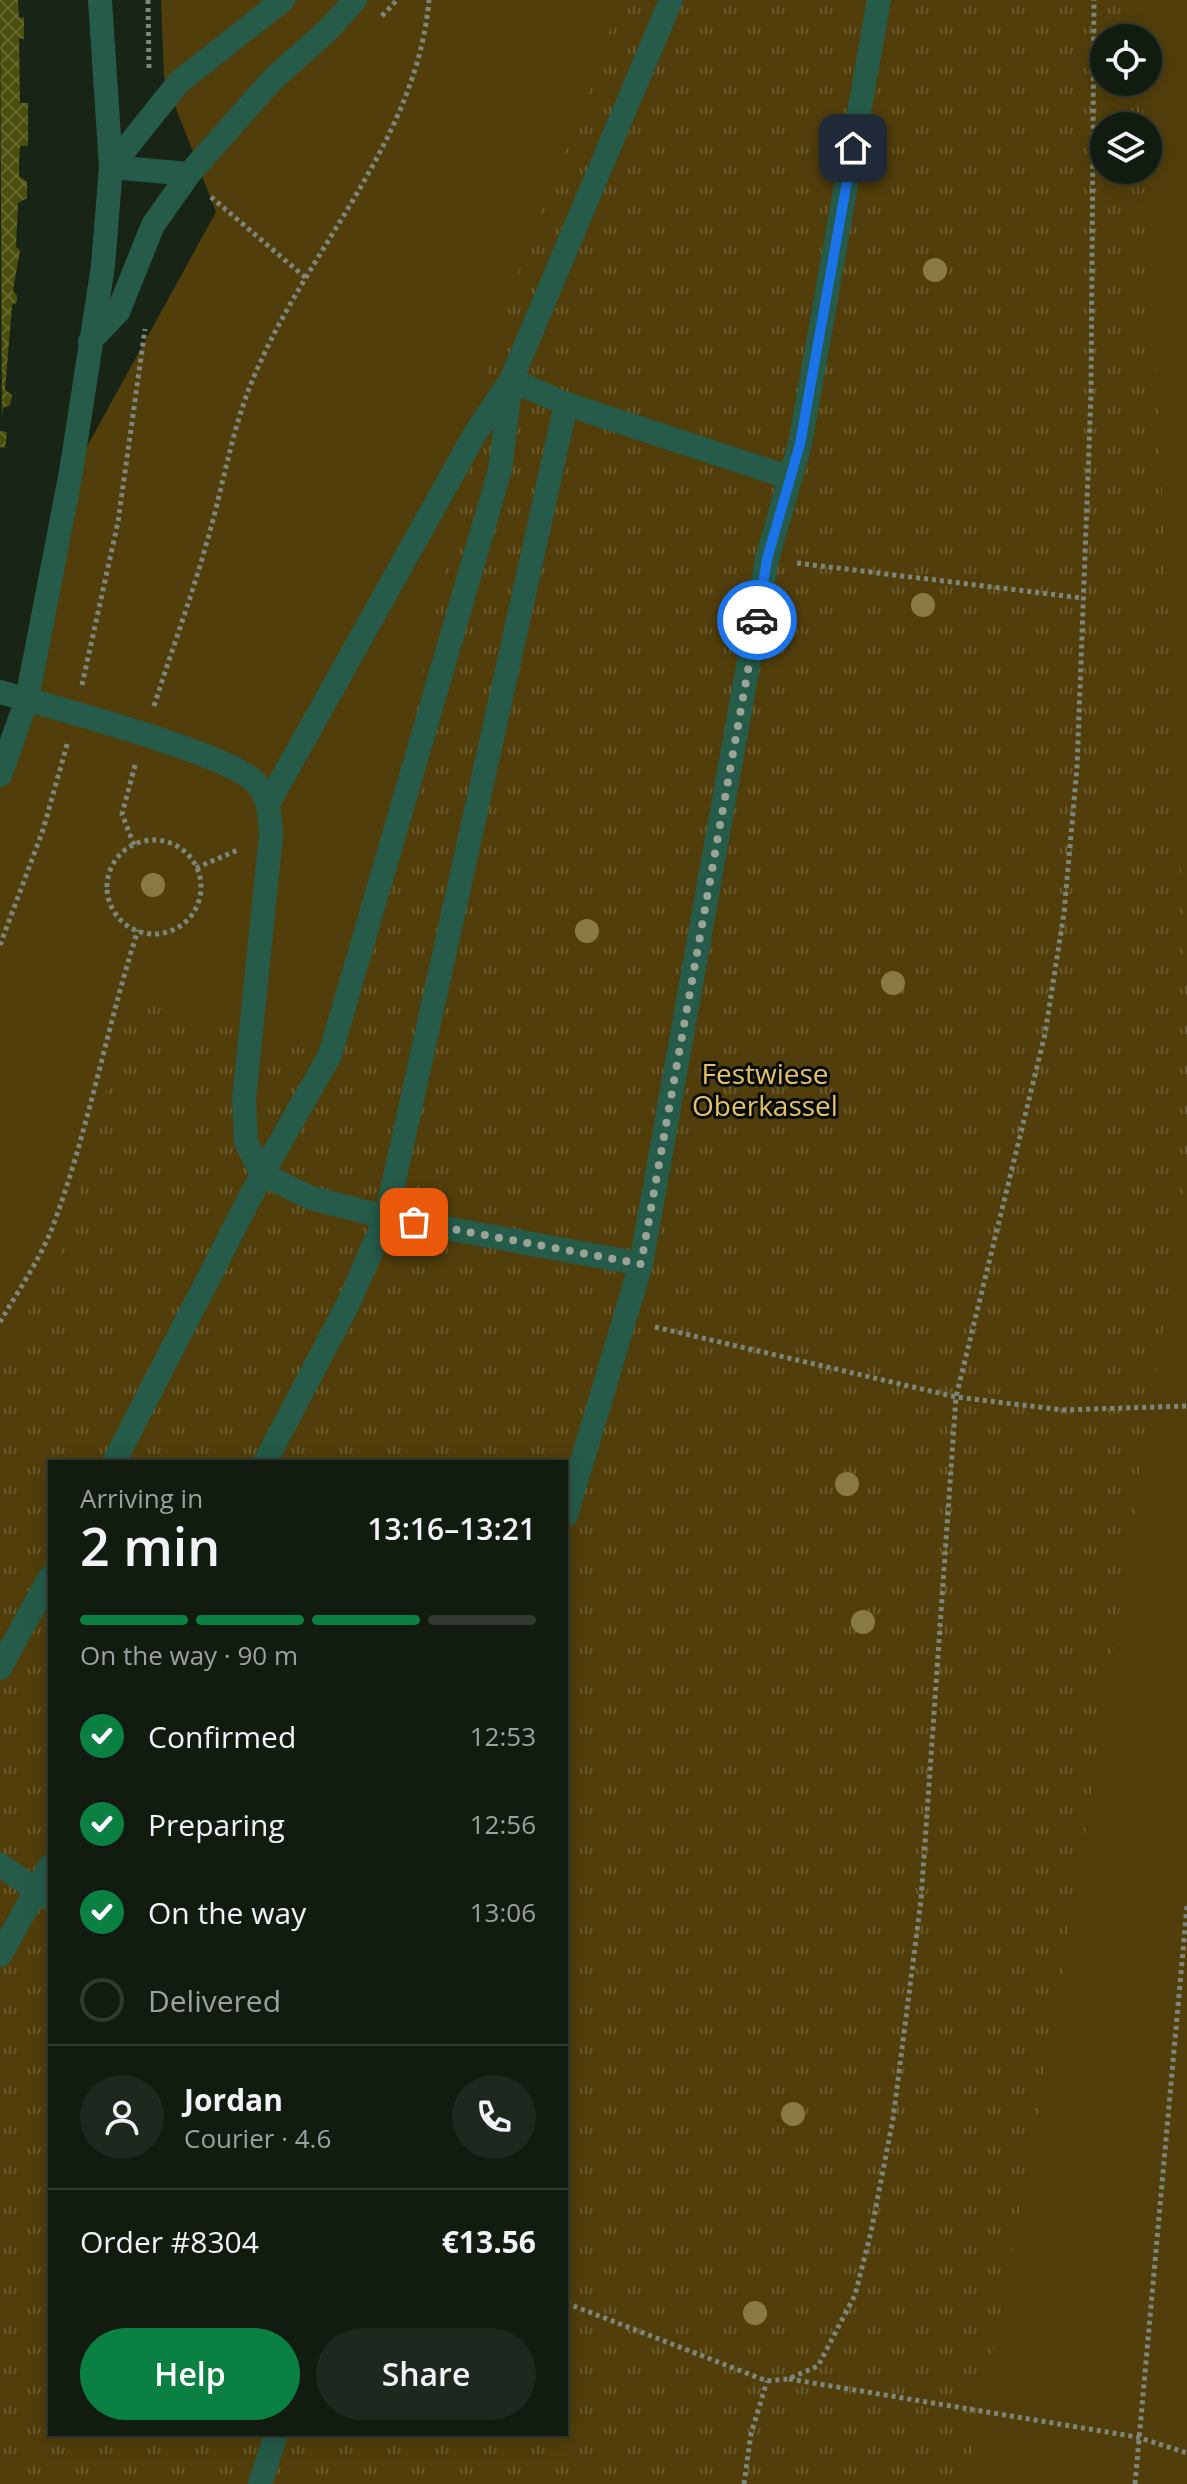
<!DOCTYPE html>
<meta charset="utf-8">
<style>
:root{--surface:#121b10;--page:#1f281e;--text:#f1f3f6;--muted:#9ca19f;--line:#313930;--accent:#0b8043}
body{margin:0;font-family:"Open Sans",sans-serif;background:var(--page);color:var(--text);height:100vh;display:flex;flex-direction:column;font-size:30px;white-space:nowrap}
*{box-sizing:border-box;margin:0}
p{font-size:26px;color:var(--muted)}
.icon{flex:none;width:44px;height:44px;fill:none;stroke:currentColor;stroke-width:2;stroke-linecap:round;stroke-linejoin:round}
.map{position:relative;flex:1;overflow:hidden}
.sheet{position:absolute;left:48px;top:1460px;width:520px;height:976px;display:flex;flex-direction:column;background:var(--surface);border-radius:0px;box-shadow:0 4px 20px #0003,0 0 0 2px var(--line)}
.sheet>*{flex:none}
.tools{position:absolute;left:1090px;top:24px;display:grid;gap:16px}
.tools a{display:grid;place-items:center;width:72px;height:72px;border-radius:50%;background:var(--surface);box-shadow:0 4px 20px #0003,0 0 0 2px var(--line);font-size:40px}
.pin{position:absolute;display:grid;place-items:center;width:68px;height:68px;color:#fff;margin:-34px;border-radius:16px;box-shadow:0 4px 12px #0006}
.courier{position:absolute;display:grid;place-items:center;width:80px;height:80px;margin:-40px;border:6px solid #1a73e8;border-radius:50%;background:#fff;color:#222;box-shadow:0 2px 10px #0007}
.overview em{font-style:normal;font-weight:600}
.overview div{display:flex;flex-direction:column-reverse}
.overview{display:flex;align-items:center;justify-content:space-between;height:136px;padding:0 32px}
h1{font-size:52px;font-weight:600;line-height:60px}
.bar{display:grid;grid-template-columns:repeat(4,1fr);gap:12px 8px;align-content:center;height:96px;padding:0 32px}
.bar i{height:10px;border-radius:6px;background:var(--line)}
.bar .selected{background:var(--accent)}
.bar p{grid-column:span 4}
.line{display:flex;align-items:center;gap:20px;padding:0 32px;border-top:2px solid var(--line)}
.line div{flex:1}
.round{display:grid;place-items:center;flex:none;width:84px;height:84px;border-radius:42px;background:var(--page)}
ol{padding:0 32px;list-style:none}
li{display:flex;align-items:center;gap:24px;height:88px}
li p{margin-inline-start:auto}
li .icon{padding:8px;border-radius:50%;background:var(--accent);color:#fff;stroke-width:4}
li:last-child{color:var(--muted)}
li i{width:44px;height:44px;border:4px solid var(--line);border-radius:50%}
.cta{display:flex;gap:16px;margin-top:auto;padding:16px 32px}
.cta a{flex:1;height:92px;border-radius:48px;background:var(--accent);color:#fff;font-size:32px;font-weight:600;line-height:92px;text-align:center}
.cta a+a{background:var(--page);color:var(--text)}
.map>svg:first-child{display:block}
.grass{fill:#513e0b;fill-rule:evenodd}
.park{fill:url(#park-tufts);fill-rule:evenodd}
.building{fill:url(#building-cross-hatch)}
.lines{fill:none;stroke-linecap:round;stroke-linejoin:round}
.path{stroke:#7c867a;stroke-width:5;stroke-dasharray:4 4;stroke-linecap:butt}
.minor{stroke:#255b48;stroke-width:24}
.tree{fill:#897a43}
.done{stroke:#99a397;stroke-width:8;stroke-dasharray:0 14.4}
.route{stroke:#1a73e8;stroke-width:10}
.labels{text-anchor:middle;stroke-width:6;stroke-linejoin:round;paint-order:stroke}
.park-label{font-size:28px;fill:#e6c168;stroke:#070c06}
</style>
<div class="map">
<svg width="1187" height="2484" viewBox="0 0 1187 2484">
<defs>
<pattern id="park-tufts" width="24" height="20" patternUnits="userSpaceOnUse" patternTransform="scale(2)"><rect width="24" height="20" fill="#513e0b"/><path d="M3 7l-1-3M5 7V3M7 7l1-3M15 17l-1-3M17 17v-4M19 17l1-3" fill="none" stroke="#6a5a2e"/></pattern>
<pattern id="building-cross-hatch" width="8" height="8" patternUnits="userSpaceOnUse" patternTransform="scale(2)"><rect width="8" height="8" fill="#4a4f0b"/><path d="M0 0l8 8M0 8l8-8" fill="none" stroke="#64682e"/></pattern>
</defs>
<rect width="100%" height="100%" fill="#182416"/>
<path class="grass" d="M161 0H1187V2484H0V774L73 472 216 212 164 77ZM1104 38H1148V82H1104ZM1104 126H1148V170H1104ZM50 1462H566V2434H50Z"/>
<path class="park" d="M621 0H1137L1139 38H1104V82H1142L1144 126H1104V170H1146L1187 994V1172L1059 2002 968 2484H0V1361L57 1259 75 1207 131 1000 340 1059 496 332ZM50 1462H566V2434H50Z"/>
<path class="building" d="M0 0H18L19 18 24 17V39L19 38 20 103H28V146H20L19 160V176L27 182V198L18 203 16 247 20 250 13 291 17 295V302L12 305 5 390 12 395 10 405 3 408 2 417Z
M0 431 7 432 5 448 0 447Z"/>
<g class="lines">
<path class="path" d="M148 0 149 69
M382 16 397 0
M211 197 306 278
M797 563 1082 598
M82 685 118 522 145 329
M154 706C171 652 191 599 206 545 224 485 232 423 259 365 313 244 417 137 429 0
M107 887a47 47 0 1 1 94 0a47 47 0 1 1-94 0Z
M134 845 122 814 136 762
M196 868 240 849
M0 945 43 830 68 741
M0 1322C17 1293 38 1262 51 1231 88 1134 106 1029 138 930
M655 1327 956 1397 1063 1410 1187 1406
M566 2303 767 2381 788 2379 818 2366 855 2295 871 2232 893 2119 921 1900 956 1397 1045 1034 1064 913 1077 768 1091 395 1094 0
M789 2379 1137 2437 1187 2453
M744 2484 751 2434 767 2381
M1135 2484 1187 1906"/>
<path class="minor" d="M111 167 179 82 283 0
M111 167 189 174
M90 341 118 312 153 225 189 174 272 80 328 30 355 0
M0 692C46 705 231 754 256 783 270 799 270 816 271 835L244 1100 246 1142 262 1174 311 1198 386 1217 641 1264
M0 775 27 699 71 472 103 266 111 167 100 0
M269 802 476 432 511 380 566 404 788 477
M114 1462 262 1174 330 1055 500 470 511 380 671 0
M265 1462 349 1302 386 1217 566 404
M566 1515 641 1264 767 559 800 444 879 0
M0 1668 50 1577
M0 1865 48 1898
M0 1955 50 1866
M260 2484 276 2434"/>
</g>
<g class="tree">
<circle cx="935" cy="270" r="12"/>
<circle cx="923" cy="605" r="12"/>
<circle cx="153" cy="885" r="12"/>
<circle cx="587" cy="931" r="12"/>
<circle cx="893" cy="983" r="12"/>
<circle cx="847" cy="1484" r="12"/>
<circle cx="863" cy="1622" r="12"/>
<circle cx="793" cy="2114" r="12"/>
<circle cx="755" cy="2313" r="12"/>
</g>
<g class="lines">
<path class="done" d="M414 1222 641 1264 757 620"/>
<path class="route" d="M757 620 767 559 800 444 853 148"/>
</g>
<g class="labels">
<g class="park-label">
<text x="765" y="1084">Festwiese<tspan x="765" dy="32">Oberkassel</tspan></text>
</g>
</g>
</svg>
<div class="tools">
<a><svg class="icon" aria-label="locate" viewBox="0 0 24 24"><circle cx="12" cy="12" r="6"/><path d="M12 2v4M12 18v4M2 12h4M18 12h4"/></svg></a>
<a><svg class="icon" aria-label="layers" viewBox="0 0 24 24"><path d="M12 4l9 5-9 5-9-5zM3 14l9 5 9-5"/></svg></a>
</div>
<div class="pin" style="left:414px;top:1222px;background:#ea580c"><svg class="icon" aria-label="bag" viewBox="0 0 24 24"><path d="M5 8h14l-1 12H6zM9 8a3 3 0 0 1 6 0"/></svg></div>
<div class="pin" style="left:853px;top:148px;background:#1f2937"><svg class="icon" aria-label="home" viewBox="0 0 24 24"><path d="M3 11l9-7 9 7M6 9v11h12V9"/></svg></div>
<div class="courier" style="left:757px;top:620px"><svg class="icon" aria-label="car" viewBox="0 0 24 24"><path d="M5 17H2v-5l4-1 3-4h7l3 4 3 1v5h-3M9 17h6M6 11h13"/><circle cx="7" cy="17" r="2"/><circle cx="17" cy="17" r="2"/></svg></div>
<section class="sheet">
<div class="overview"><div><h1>2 min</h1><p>Arriving in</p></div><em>13:16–13:21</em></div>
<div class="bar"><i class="selected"></i><i class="selected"></i><i class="selected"></i><i></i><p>On the way · 90 m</p></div>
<ol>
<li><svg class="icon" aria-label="check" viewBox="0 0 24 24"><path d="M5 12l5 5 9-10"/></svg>Confirmed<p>12:53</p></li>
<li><svg class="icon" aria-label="check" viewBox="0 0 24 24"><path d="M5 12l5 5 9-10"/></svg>Preparing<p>12:56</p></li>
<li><svg class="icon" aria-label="check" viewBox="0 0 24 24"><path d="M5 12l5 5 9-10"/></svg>On the way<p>13:06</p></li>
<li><i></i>Delivered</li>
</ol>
<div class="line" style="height:144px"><a class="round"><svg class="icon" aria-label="person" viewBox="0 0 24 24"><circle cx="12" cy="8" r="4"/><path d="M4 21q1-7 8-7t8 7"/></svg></a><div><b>Jordan</b><p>Courier · 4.6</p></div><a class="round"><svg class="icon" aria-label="phone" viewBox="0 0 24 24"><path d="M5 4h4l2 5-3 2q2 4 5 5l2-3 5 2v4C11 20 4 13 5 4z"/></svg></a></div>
<div class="line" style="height:104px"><div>Order #8304</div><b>€13.56</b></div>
<div class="cta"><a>Help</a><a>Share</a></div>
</section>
</div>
